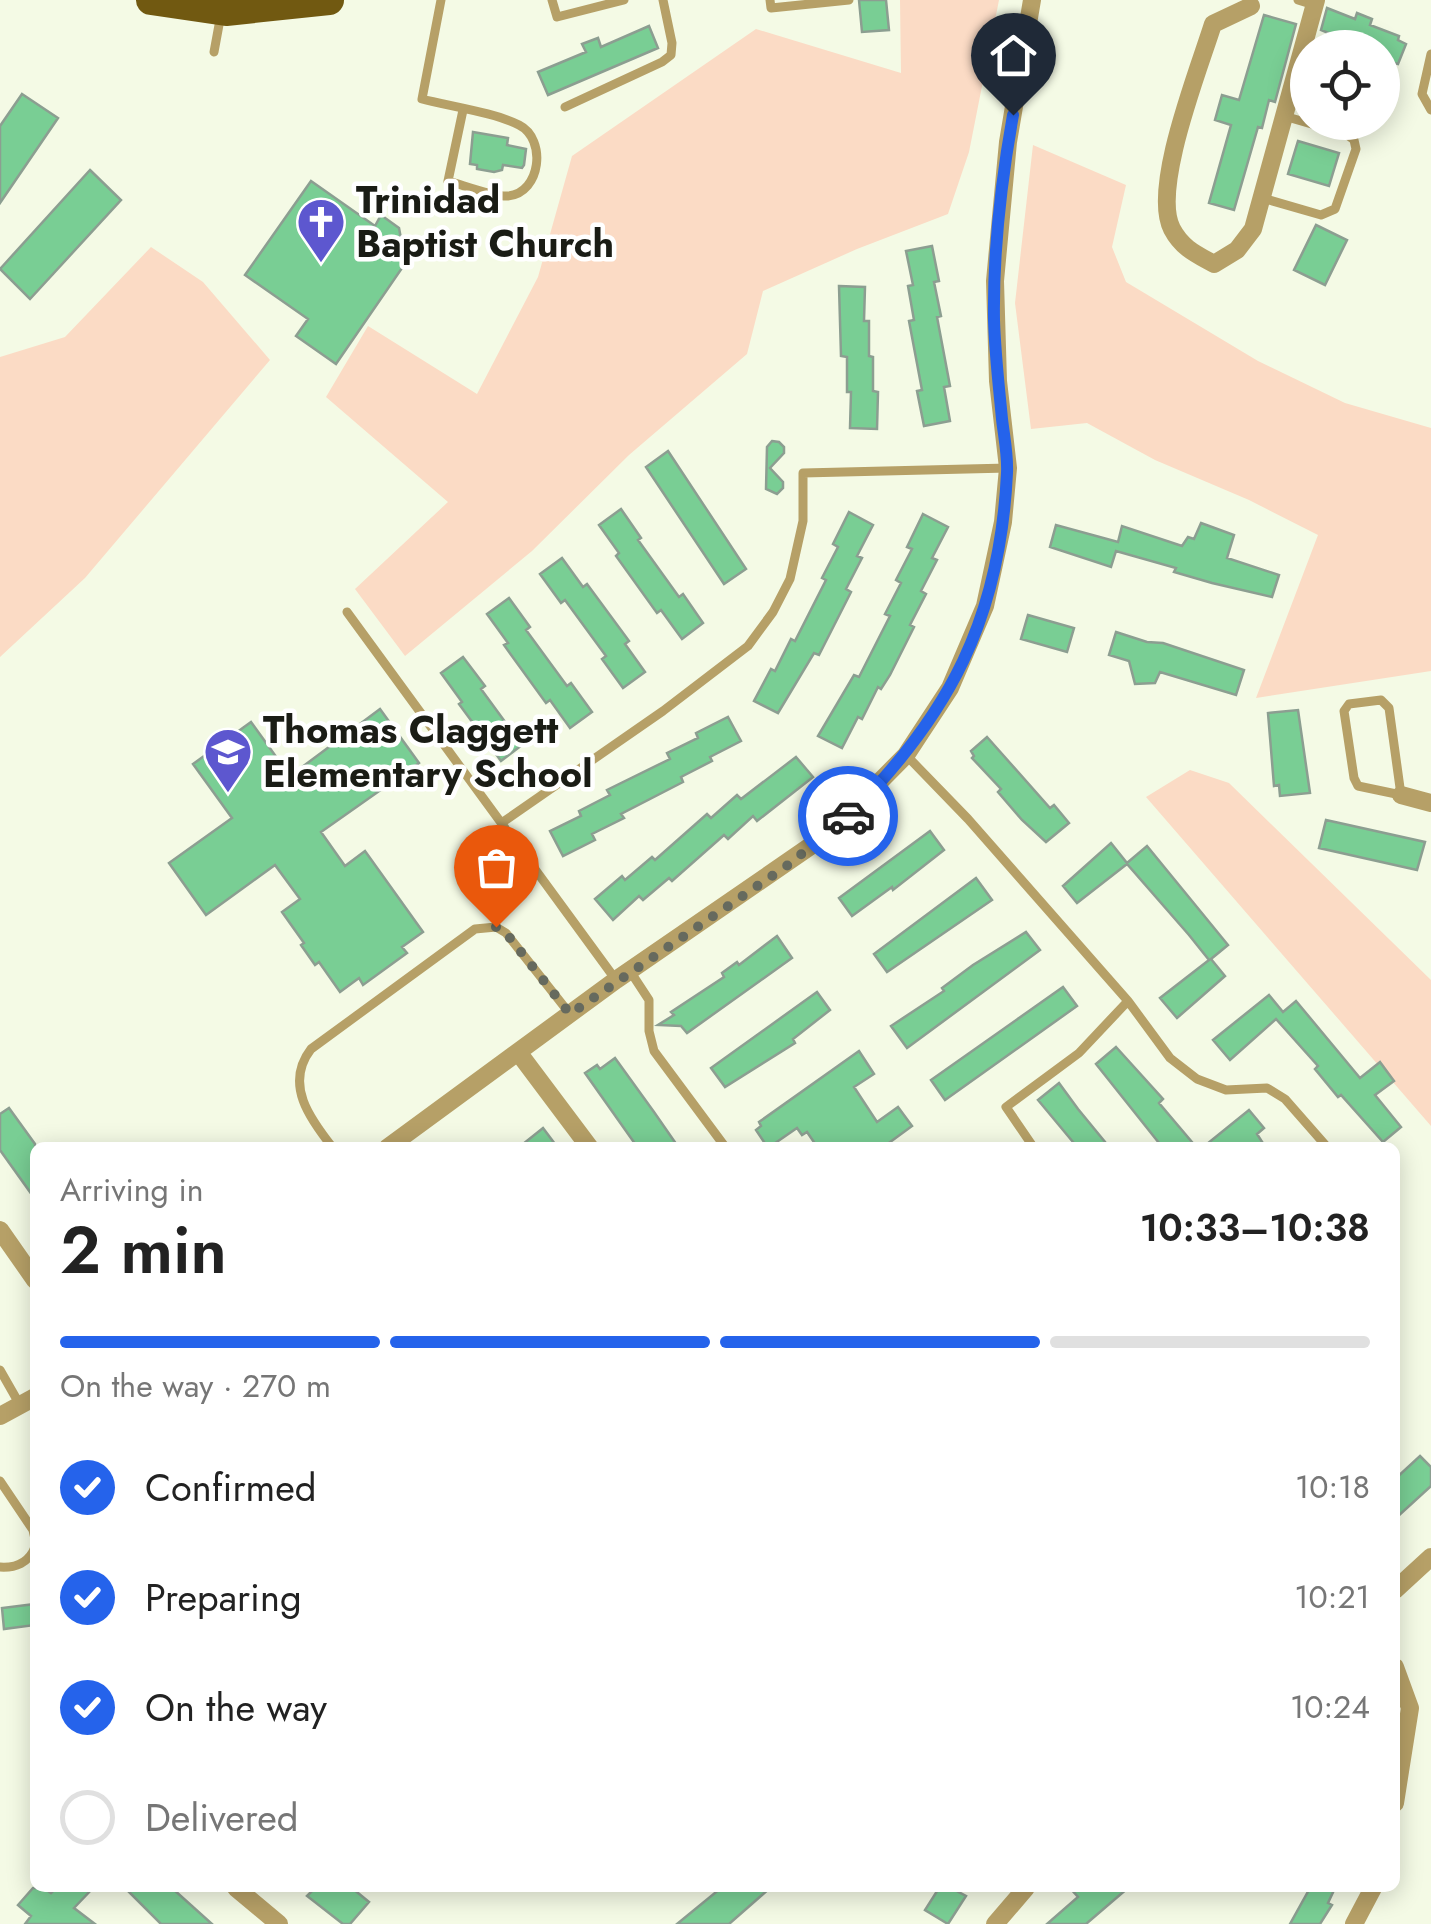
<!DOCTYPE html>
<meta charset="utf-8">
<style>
:root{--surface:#fff;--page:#f6f6f6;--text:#222;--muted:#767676;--line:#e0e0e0;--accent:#2563eb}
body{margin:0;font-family:Jost,sans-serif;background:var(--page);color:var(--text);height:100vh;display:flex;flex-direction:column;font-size:38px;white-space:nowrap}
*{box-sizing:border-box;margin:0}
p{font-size:32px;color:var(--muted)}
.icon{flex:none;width:55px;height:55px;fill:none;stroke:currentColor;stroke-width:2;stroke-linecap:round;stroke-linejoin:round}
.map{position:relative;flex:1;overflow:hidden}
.sheet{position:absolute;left:30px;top:1142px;width:1370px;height:750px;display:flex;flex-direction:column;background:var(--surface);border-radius:15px;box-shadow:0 5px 25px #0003}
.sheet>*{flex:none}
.controls{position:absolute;left:1290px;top:30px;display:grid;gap:20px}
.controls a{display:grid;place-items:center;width:110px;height:110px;border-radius:50%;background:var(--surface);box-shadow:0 5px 25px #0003;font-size:50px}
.pin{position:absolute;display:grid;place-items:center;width:85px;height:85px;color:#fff;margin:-102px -42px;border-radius:50% 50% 50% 0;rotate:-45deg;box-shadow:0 0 10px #0007}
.pin .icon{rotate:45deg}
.courier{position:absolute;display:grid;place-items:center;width:100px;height:100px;margin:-50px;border:8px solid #2563eb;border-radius:50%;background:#fff;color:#222;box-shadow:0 2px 12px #0007}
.headline em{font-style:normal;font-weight:600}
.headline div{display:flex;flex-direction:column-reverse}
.headline{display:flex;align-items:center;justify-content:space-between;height:170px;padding:0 30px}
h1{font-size:65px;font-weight:600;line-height:75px}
.bar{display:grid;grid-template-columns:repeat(4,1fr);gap:15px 10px;align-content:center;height:120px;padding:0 30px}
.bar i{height:12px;border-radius:8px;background:var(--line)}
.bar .selected{background:var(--accent)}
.bar p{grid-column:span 4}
ol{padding:0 30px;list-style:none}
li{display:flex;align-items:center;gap:30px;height:110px}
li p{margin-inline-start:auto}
li .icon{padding:10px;border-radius:50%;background:var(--accent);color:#fff;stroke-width:4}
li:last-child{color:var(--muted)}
li i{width:55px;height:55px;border:5px solid var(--line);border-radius:50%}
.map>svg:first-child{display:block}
.green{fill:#fbdbc5}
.building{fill:#79ce94;stroke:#8c9e91;stroke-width:2.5}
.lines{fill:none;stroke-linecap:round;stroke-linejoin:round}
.lane{stroke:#b6a067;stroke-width:9}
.street{stroke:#b6a067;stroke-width:18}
.primary{stroke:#715911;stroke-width:30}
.done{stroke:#666a5e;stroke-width:10;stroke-dasharray:0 18}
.route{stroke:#2563eb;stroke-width:12}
.labels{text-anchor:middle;stroke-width:9;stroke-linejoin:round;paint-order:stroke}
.poi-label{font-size:38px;font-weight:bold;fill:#1a1c15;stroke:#fff;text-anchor:start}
</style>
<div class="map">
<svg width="1431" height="1924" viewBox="0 0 1431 1924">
<rect width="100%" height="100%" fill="#f4fae5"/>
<path class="green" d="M900 0H999L969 152 948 214 857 249 763 291 747 354 629 455 532 551 405 656 355 589 448 502 326 397 368 326 477 394 538 277 572 156 756 29 901 73Z
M1033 145 1126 185 1112 247 1126 282 1258 361 1345 403 1431 428V671L1256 698 1318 535 1249 500 1155 460 1087 423 1031 429 1015 303Z
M151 247 203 282 270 360 85 578 0 657V357L65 337Z
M1190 770 1229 783 1431 980V1126L1146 797Z"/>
<path class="building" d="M859 0H886L889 30 862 32Z
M1327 8 1355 19 1357 13 1372 19 1370 25 1399 36 1398 40 1406 44 1398 64 1390 62 1382 76V48H1345L1348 41 1321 30Z
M1264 15 1296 24 1275 102 1269 100 1262 128 1258 127 1234 210 1209 203 1231 125 1215 120 1222 95 1239 100Z
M649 26 658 48 548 95 538 72 586 52 582 44 598 38 601 47Z
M22 94 58 118 0 203V126Z
M473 132 508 138 507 145 526 149 524 165 522 168 503 165 502 170 494 172 477 169V165L470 164Z
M1298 141 1339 153 1329 186 1288 174Z
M90 170 121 200 30 299 0 269Z
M311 181 375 226 381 215 399 228 402 244 413 252 336 364 296 336 308 319 245 275Z
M1316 225 1347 240 1325 285 1294 270Z
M932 246 939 281 934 282 941 316 937 317 950 386 944 387 950 421 924 426 917 391 922 390 909 321 914 320 908 286 913 285 906 251Z
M839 286 865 287 864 321H869V356L873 357V391L878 392 877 429 850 428 851 392H847V357L841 356Z
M772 441 779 442 784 447V453L770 468 783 482V488L777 494 766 489 767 447Z
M668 451 746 569 724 584 646 467Z
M621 509 641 538 638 540 679 597 683 594 703 623 682 639 661 610 657 613 616 556 619 553 599 525Z
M849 512 873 525 857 556 862 558 846 589 851 592 819 655 814 653 778 713 754 701 771 669 775 671 791 639 795 641 826 580 822 578 838 547 833 544Z
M923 514 948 527 932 558 937 560 921 591 926 594 910 625 914 627 890 675 881 689 878 687 862 719 858 717 842 748 818 736 854 675 859 677 890 616 885 614 901 583 896 580 912 549 907 547Z
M1201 523 1234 535 1227 558 1279 575 1272 597 1212 583 1174 572 1176 568 1116 551 1111 567 1050 547 1056 525 1118 542 1122 526 1182 546 1188 537 1194 539Z
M562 558 583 587 587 584 629 641 625 644 645 672 623 688 602 659 606 656 565 600 561 603 540 574Z
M509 598 530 627 526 630 567 686 571 683 592 712 570 728 550 700 546 703 504 645 508 643 487 614Z
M1028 615 1074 628 1067 652 1021 639Z
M1116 632 1147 642 1163 643 1244 670 1236 695 1160 672 1155 683 1135 684 1129 661 1109 655Z
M463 657 485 686 481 689 522 745 501 761 459 704 462 702 441 673Z
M380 709 419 763 321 832 345 866 365 851 423 932 402 947 407 953 363 985 359 978 340 992 319 962 315 965 301 945 304 943 282 912 300 899 275 865 206 915 169 863 232 818 193 764 251 722 290 776Z
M1298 710 1310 793 1280 796 1279 785 1274 786 1268 713Z
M728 717 741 741 710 757 712 761 681 777 683 782 621 814 624 818 592 834 595 840 563 856 550 831 581 816 579 811 610 795 607 790 670 759 667 753 698 738 696 733Z
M987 737 1050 808 1054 805 1069 823 1046 842 1022 820 998 792 1001 789 972 758 974 756 971 751Z
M796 757 813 777 757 821 753 816 728 839 724 835 672 881 669 878 643 900 639 896 613 920 595 899 622 876 625 880 652 857 655 860 707 814 711 818 737 795 741 799Z
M1326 820 1425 842 1417 870 1319 848Z
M930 831 944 850 893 890 892 887 852 916 839 898Z
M1111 843 1127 863 1147 846 1228 945 1211 959 1225 976 1177 1018 1160 998 1209 960 1189 935 1127 864 1077 903 1063 886Z
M976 878 992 900 887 972 874 954Z
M1026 932 1040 950 907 1048 891 1026 944 991 942 988 973 965Z
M777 936 792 958 687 1033 681 1026 658 1025 674 1015 671 1012 724 977 722 973 737 962 739 965Z
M1063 987 1077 1006 945 1100 931 1080Z
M817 992 830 1010 793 1039 795 1043 725 1087 711 1068Z
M1269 995 1283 1012 1296 1001 1360 1078 1380 1062 1394 1081 1375 1095 1401 1127 1383 1142 1341 1095 1338 1097 1315 1069 1318 1066 1276 1019 1230 1060 1213 1040Z
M1116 1047 1163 1099 1159 1103 1197 1148H1163L1096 1064Z
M859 1051 874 1074 854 1087 877 1122 898 1107 912 1126 882 1148H818L807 1132 802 1135 797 1128 768 1148 756 1130 761 1126 759 1122Z
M615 1058 654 1112 679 1148H638L585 1073 597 1065 600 1069Z
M1059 1083 1078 1109 1110 1148H1078L1038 1100Z
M9 1108 35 1144V1199L0 1150V1114Z
M1249 1110 1264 1128 1257 1134 1266 1148H1202Z
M543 1128 558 1148H518Z
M1420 1456 1431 1467V1486L1395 1519V1479Z
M35 1604V1625L4 1629 2 1608Z
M33 1888H44L51 1893 56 1888H93L74 1908 95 1924H25L31 1916 18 1905Z
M125 1888H172L212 1924H161Z
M315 1888H352L369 1902 350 1924H343L307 1896Z
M721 1888H770L729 1924H677Z
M939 1888H951L966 1896 948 1924 925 1910Z
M1070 1888H1128L1086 1924H1047L1078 1897Z
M1310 1888H1335L1328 1903 1332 1905 1320 1924H1290Z"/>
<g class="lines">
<path class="lane" d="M441 0 422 99C449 106 496 113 519 125 547 139 541 193 508 196 494 197 463 185 448 181L463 110
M552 0 557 17 624 0
M770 0 771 8 849 0
M1298 0 1314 5
M214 52 221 14
M1431 54 1422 94 1431 110
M565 107 662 62 671 55 672 43 663 0
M1262 198 1321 215 1335 209 1356 149 1354 140 1346 134 1284 116
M347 612 616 980
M1381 700 1389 708 1401 795 1358 786 1354 778 1344 711 1349 704Z
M906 755 968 819 1128 1001 1170 1058 1197 1079 1226 1090 1267 1088 1285 1099 1328 1148
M503 822 663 711 748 646 773 612 790 579 803 521V473L1008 468
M630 971 649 1000V1031L654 1051 726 1148
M333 1148C310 1119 284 1084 311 1049L475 929 496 927 506 933 570 1014
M1034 1148 1006 1107 1079 1053 1128 1001
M0 1370 20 1405
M0 1481 33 1530 35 1539
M0 1567C15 1568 29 1563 35 1547"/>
<path class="street" d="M1251 6 1213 24C1199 69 1151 189 1172 229 1182 248 1196 254 1214 264L1237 250 1253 229 1316 0
M1401 795 1431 803
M518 1052 590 1148
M387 1148 616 980 828 834 906 755 950 688 985 606 1003 522 1008 468 998 381 995 281 1008 142 1032 0
M0 1230 35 1280
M0 1416 35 1397
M1395 1590 1431 1557
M1395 1667 1410 1708 1395 1803
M236 1888 279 1924
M995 1924 1026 1888
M1354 1924 1373 1888"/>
<path class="primary" d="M151 0 226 11 329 0"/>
</g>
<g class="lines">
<path class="done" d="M496 927 506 933 570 1014 788 865 848 816"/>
<path class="route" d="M848 816C950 715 1000 618 1007 473 1008 455 1004 437 1002 419 999 387 995 354 994 320 993 253 1001 182 1013 115"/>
</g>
<defs>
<g id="church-pin" transform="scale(2.5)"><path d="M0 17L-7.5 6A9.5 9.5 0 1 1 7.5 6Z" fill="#5d57cf" stroke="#fff"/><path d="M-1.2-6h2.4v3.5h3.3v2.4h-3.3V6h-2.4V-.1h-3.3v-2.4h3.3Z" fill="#fff"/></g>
<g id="school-pin" transform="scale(2.5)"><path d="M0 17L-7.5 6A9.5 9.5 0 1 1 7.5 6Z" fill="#5d57cf" stroke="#fff"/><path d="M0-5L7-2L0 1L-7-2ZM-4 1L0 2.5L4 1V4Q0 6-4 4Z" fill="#fff"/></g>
</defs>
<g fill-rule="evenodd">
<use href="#church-pin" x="321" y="222"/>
<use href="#school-pin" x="228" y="752"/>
</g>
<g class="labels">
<g class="poi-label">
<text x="356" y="213">Trinidad<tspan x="356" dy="44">Baptist Church</tspan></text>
<text x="263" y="743">Thomas Claggett<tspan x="263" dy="44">Elementary School</tspan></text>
</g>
</g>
</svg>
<div class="controls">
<a><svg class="icon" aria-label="locate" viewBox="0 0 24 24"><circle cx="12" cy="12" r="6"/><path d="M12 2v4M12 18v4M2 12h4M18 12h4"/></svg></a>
</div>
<div class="pin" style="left:496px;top:927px;background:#ea580c"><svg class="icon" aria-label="bag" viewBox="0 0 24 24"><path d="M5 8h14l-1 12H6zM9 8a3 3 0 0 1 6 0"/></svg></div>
<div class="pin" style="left:1013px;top:115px;background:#1f2937"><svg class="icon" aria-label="home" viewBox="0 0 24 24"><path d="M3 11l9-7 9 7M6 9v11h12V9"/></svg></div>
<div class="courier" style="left:848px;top:816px"><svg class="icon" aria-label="car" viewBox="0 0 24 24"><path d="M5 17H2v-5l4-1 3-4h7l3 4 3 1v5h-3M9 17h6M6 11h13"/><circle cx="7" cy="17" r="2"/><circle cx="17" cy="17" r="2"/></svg></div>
<section class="sheet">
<div class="headline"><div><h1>2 min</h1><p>Arriving in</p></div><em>10:33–10:38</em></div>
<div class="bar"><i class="selected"></i><i class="selected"></i><i class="selected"></i><i></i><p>On the way · 270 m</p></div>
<ol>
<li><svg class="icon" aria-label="check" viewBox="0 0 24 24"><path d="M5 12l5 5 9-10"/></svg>Confirmed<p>10:18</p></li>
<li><svg class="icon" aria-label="check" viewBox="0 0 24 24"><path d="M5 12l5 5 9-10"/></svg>Preparing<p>10:21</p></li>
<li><svg class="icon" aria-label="check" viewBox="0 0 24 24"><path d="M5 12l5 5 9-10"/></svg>On the way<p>10:24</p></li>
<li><i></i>Delivered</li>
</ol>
</section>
</div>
